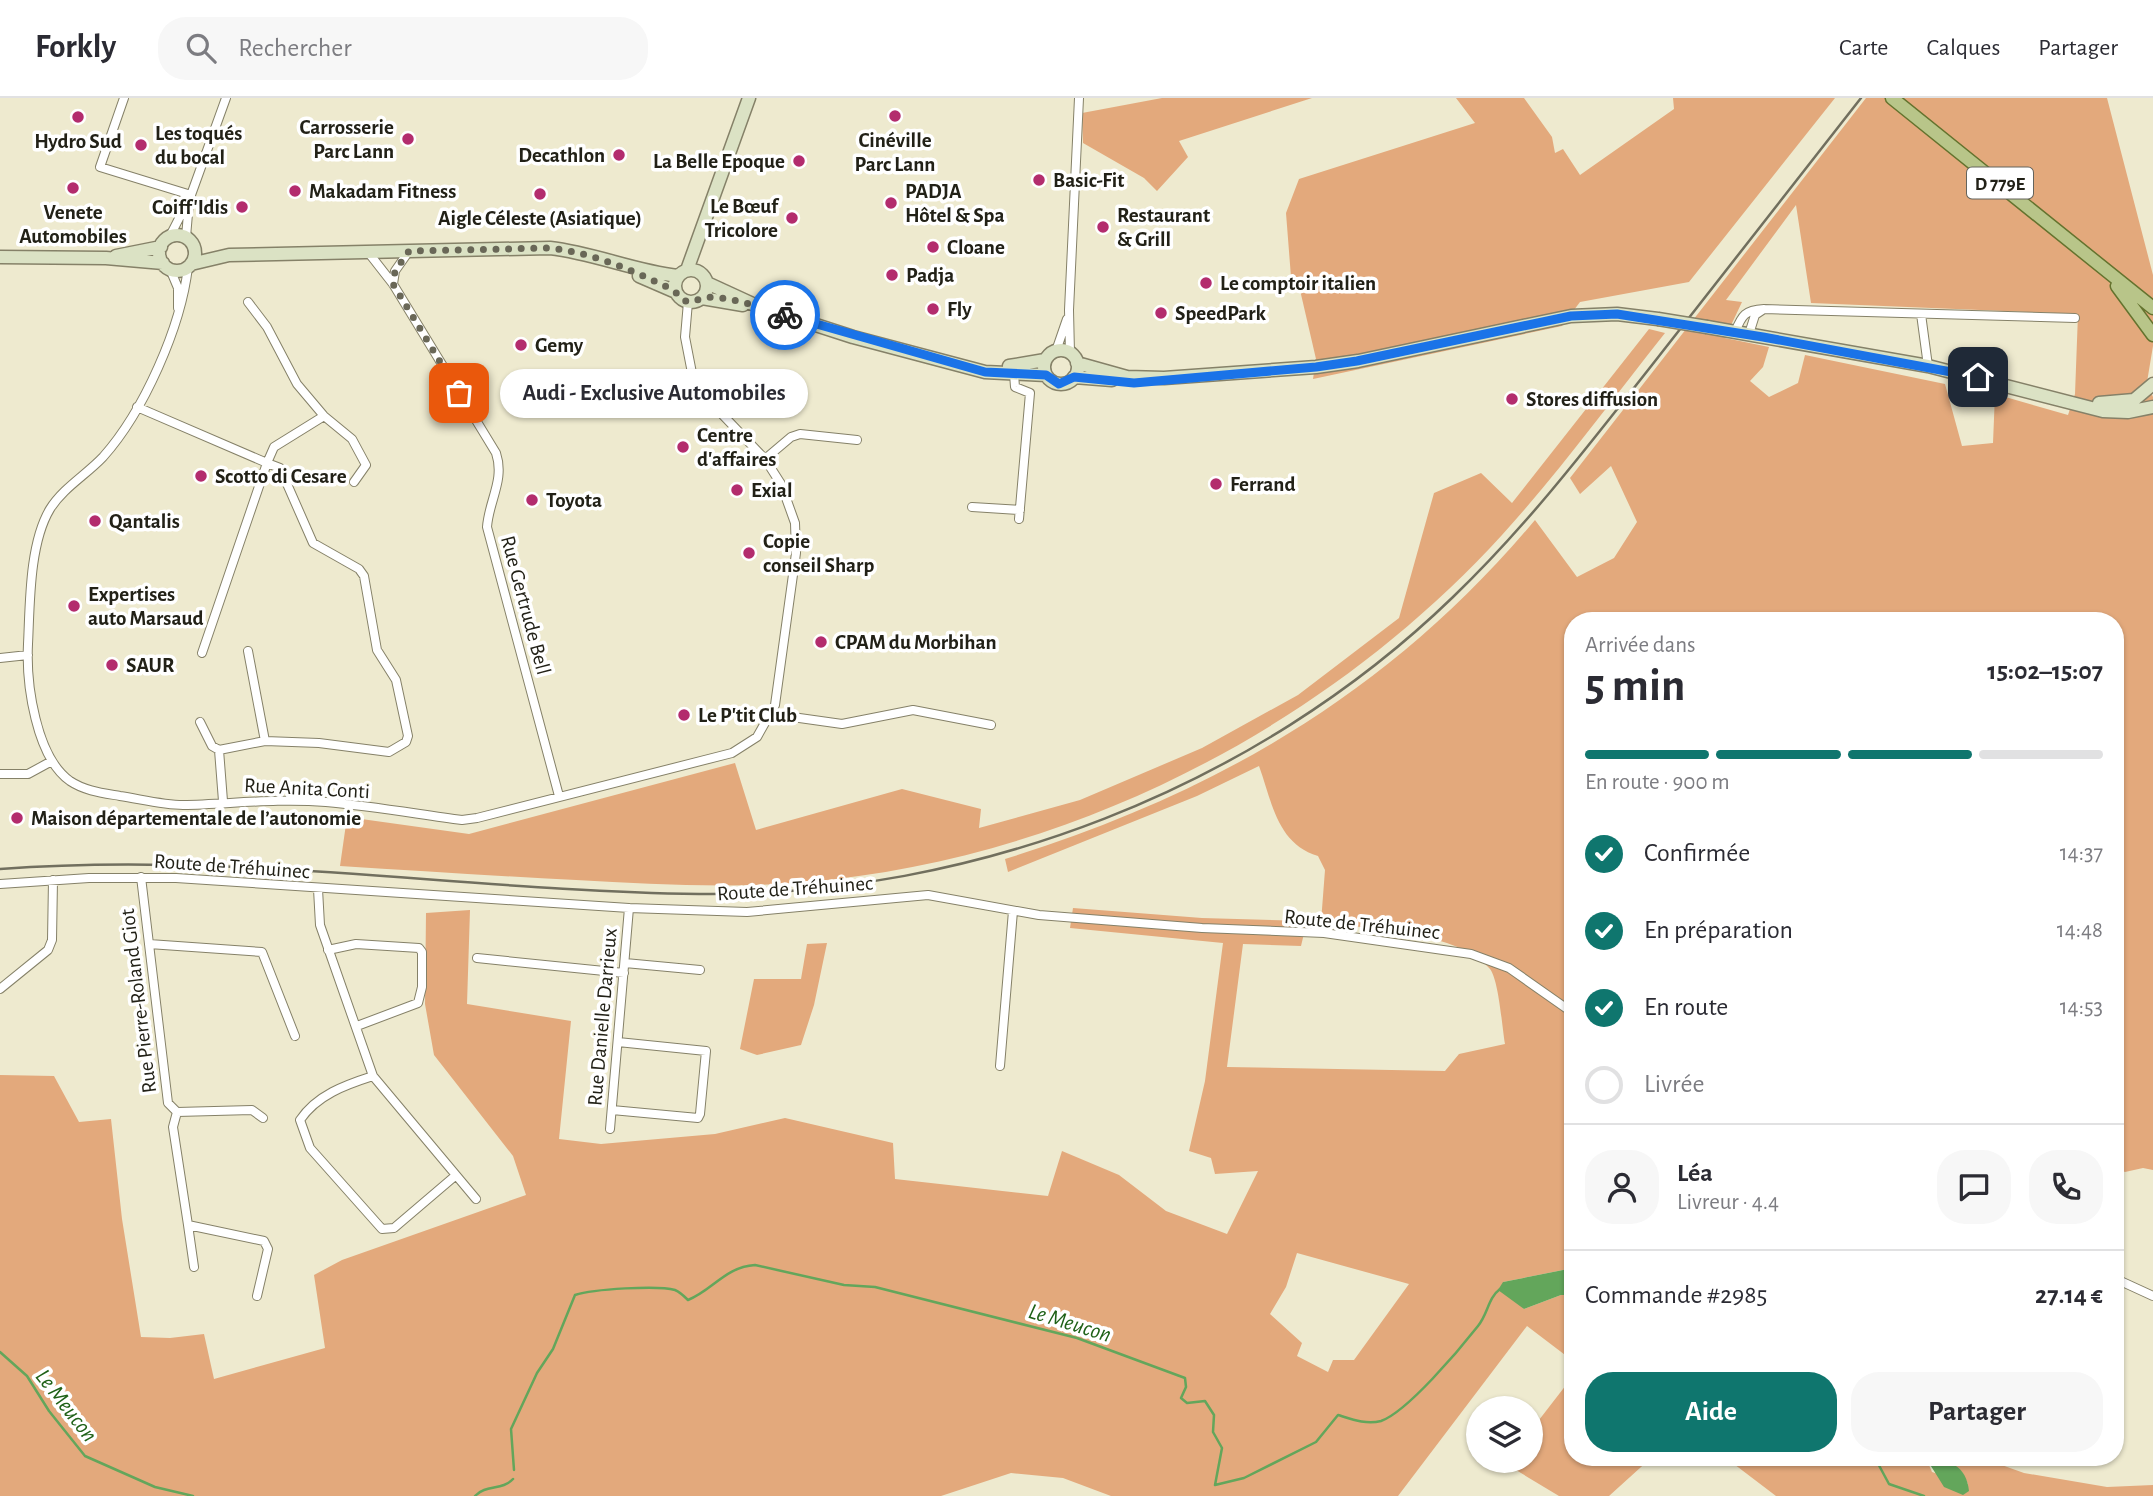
<!DOCTYPE html>
<html lang="fr">
<meta charset="utf-8">
<style>
:root{--surface:#fff;--page:#f7f7f7;--text:#2b2b33;--muted:#7c7c81;--line:#e1e1e2;--accent:#0f766e}
body{margin:0;font-family:"Alegreya Sans",sans-serif;background:var(--page);color:var(--text);height:100vh;display:flex;flex-direction:column;font-size:26px;white-space:nowrap}
*{box-sizing:border-box;margin:0}
p{font-size:23px;color:var(--muted)}
.icon{flex:none;width:38px;height:38px;fill:none;stroke:currentColor;stroke-width:2;stroke-linecap:round;stroke-linejoin:round}
.map{position:relative;flex:1;overflow:hidden}
.panel{position:absolute;left:1564px;top:514px;width:560px;height:854px;display:flex;flex-direction:column;background:var(--surface);border-radius:28px;box-shadow:0 2px 5px #0004}
.panel>*{flex:none}
.controls{position:absolute;left:1466px;top:1298px;display:grid;gap:14px}
.controls a{display:grid;place-items:center;width:77px;height:77px;border-radius:50%;background:var(--surface);box-shadow:0 2px 5px #0004;font-size:35px}
.pin{position:absolute;display:grid;place-items:center;width:60px;height:60px;color:#fff;margin:-30px;border-radius:14px;box-shadow:0 4px 10px #0006}
.courier{position:absolute;display:grid;place-items:center;width:70px;height:70px;margin:-35px;border:5px solid #1a73e8;border-radius:50%;background:#fff;color:#222;box-shadow:0 2px 9px #0007}
.bubble{position:absolute;height:49px;border-radius:24px;background:var(--surface);box-shadow:0 2px 5px #0004;font-size:23px;font-weight:700;line-height:49px;text-align:center}
.summary em{font-style:normal;font-weight:700}
.summary div{display:flex;flex-direction:column-reverse}
.summary{display:flex;align-items:center;justify-content:space-between;height:119px;padding:0 21px}
h1{font-size:46px;font-weight:700;line-height:52px}
.bar{display:grid;grid-template-columns:repeat(4,1fr);gap:10px 7px;align-content:center;height:84px;padding:0 21px}
.bar i{height:9px;border-radius:5px;background:var(--line)}
.bar .current{background:var(--accent)}
.bar p{grid-column:span 4}
.line{display:flex;align-items:center;gap:18px;padding:0 21px;border-top:2px solid var(--line)}
.line div{flex:1}
.round{display:grid;place-items:center;flex:none;width:74px;height:74px;border-radius:28px;background:var(--page)}
ol{padding:0 21px;list-style:none}
li{display:flex;align-items:center;gap:21px;height:77px}
li p{margin-inline-start:auto}
li .icon{padding:7px;border-radius:50%;background:var(--accent);color:#fff;stroke-width:4}
li:last-child{color:var(--muted)}
li i{width:38px;height:38px;border:4px solid var(--line);border-radius:50%}
.primary-button{display:flex;gap:14px;margin-top:auto;padding:14px 21px}
.primary-button a{flex:1;height:80px;border-radius:28px;background:var(--accent);color:#fff;font-size:28px;font-weight:700;line-height:80px;text-align:center}
.primary-button a+a{background:var(--page);color:var(--text)}
header{display:flex;align-items:center;gap:42px;box-sizing:border-box;height:98px;padding:0 35px;background:var(--surface);border-bottom:2px solid var(--line)}
header strong{font-size:33px}
nav{display:flex;gap:38px;margin-inline-start:auto;font-size:24px}
.search{width:490px;height:63px;background:var(--page);display:flex;align-items:center;gap:18px;box-sizing:border-box;padding:0 24px;border-radius:28px;color:var(--muted);font-size:26px}
.map>svg:first-child{display:block}
.green{fill:#e3a97c;fill-rule:evenodd}
.water{fill:#63a65b}
.lines{fill:none;stroke-linecap:round;stroke-linejoin:round}
.stream{stroke:#63a65b;stroke-width:2.5}
.street-casing{stroke:#858168;stroke-width:10}
.secondary-casing{stroke:#858168;stroke-width:15}
.primary-casing{stroke:#64732e;stroke-width:15}
.street{stroke:#fff;stroke-width:8}
.secondary{stroke:#dbe2c4;stroke-width:12}
.primary{stroke:#b8c589;stroke-width:12}
.rail{stroke:#716f5e;stroke-width:2.5}
.secondary-bridge-casing{stroke:#858168;stroke-width:15;stroke-linecap:butt}
.secondary-bridge{stroke:#dbe2c4;stroke-width:12}
.done{stroke:#696757;stroke-width:7;stroke-dasharray:0 12.6}
.route{stroke:#1a73e8;stroke-width:9}
.poi-dot{fill:#b32c6d;stroke:#fff;stroke-width:2.5}
.labels{text-anchor:middle;stroke-width:7;stroke-linejoin:round;paint-order:stroke}
.shield{fill:#fff;stroke:#64645d;stroke-width:2}
.shield-label{font-size:19px;font-weight:bold;fill:#222117}
.poi-label{font-size:21px;font-weight:bold;fill:#222117;stroke:#fff;text-anchor:start}
.street-label{font-size:21px;fill:#222117;stroke:#fff}
.water-label{font-size:23px;font-style:italic;fill:#1f6117;stroke:#fff}
</style>
<header>
<strong>Forkly</strong>
<div class="search"><svg class="icon" aria-label="search" viewBox="0 0 24 24"><circle cx="10" cy="10" r="6"/><path d="M15 15l6 6"/></svg>Rechercher</div>
<nav><a>Carte</a><a>Calques</a><a>Partager</a></nav>
</header>
<div class="map">
<svg width="2153" height="1398" viewBox="0 0 2153 1398">
<rect width="100%" height="100%" fill="#eeeacf"/>
<path class="green" d="M1162 0H1312L1179 43 1188 59 1157 93 1144 80 1083 45 1082 15Z
M1456 0H1524L1552 39 1555 55 1563 51 1580 77 1674 11 1673 0H1835L1689 184 1580 204 1562 228 1313 281 1316 261 1300 192 1291 179 1286 115 1299 81 1475 25Z
M1866 0H2107L2153 177V248L2147 284 2153 299V1072L2143 1070 2125 1074 2116 1070V523H1573V793L1570 827 1573 830V1170L1503 1184 1524 1211 1561 1197H1573V1263L1527 1228 1398 1398H1111L1063 1380 1011 1375 941 1398H0V977L54 978 79 1024 111 1021 122 1121 141 1239 170 1240 204 1236 214 1281 325 1250 314 1177 342 1162 526 1097 513 1058 434 957 425 906 426 815 470 812 467 906 571 923 559 1041 601 1046 715 1036 785 1020 893 1045 895 1081 1048 1098 1062 1053 1119 1077 1166 1113 1227 1136 1258 1073 1215 1076 1211 1060 1189 1053 1205 983 1223 845 1070 830 1073 810 1202 820 1307 823 1301 848 1243 846 1227 969 1445 973 1459 956 1505 946C1502 929 1499 883 1490 871 1461 834 1366 831 1321 824L1325 772 1318 758C1277 746 1272 704 1259 668L1197 698 1008 774 1005 761C1217 695 1391 594 1535 422L1577 479 1614 460 1637 424 1611 368 1580 396 1570 380ZM1796 107 1811 205 2078 216 2075 296 2068 317 1995 296 1993 345 1962 348 1945 286 1805 257 1798 285 1769 299 1750 283 1763 269 1769 249 1725 240 1742 204 1726 202ZM1297 1155 1409 1186 1354 1262H1333L1328 1274 1297 1258 1302 1245 1270 1216 1286 1189Z
M1649 231 1665 235C1611 303 1560 373 1502 437 1325 631 1068 762 805 784 729 791 653 786 576 782 497 778 419 773 340 768L347 719 469 736 735 665 756 732 902 691 981 711 979 730 1080 702 1202 650 1298 597 1399 520 1434 395 1481 375 1512 405Z
M827 845 814 907 801 947 757 957 740 951 754 881H801L807 846Z
M1573 1278V1360H1651L1609 1398H1559L1501 1363H1531V1320L1539 1322Z
M1726 1360H1926L1932 1374 1968 1386 1962 1374 1946 1360H1982L2024 1375 2107 1389 2153 1387V1398H1776Z"/>
<path class="water" d="M1573 1170V1197H1561L1524 1211 1498 1192 1503 1184Z
M1926 1360C1948 1360 1967 1368 1969 1393L1963 1397 1944 1389Z"/>
<g class="lines">
<path class="stream" d="M0 1254 27 1278 49 1313 85 1358 155 1389 193 1398
M1875 1360 1889 1386 1924 1398
M514 1372 511 1331 537 1275 553 1251 575 1197C593 1191 658 1187 675 1192 680 1194 684 1198 688 1202 713 1192 725 1169 755 1167L844 1187 875 1189 1077 1240 1185 1280 1186 1289 1181 1300 1187 1305 1205 1303 1214 1317 1213 1334 1222 1350 1215 1387 1244 1380 1316 1344 1338 1317C1351 1321 1366 1327 1381 1323 1407 1314 1460 1251 1478 1228 1488 1216 1488 1200 1500 1191
M475 1398C486 1386 502 1393 513 1381"/>
<g class="street-casing">
<path id="street" d="M124 0 100 69 191 97
M170 138 191 97 226 0
M186 139 189 104
M368 154 393 186 496 355C505 382 489 402 487 429L559 698
M188 169C181 229 144 313 103 359 86 377 63 390 50 411 29 446 30 507 28 546 26 586 36 659 70 683 85 693 103 695 120 698 140 701 163 707 183 707 230 706 278 700 326 704 371 708 417 716 462 722L477 720 732 655 757 639 775 607 796 455 795 425 781 386 765 361 716 310 692 275 685 239 688 204
M170 171 178 190V210
M393 186 395 173 409 153
M248 204 267 229 297 286 324 318 352 341 366 367 354 384
M1764 211 2075 220
M1921 216 1928 268
M1735 234C1742 217 1745 212 1764 211L1755 217 1749 236
M1056 253 1067 221
M1070 255 1069 212 1079 0
M1014 276 1015 289 1030 295 1019 421
M137 309 267 365 202 555
M765 361 791 339 800 336 857 342
M972 409 1020 412
M248 553 265 643
M0 560 28 557
M771 616 842 626 913 612 991 627
M200 624 212 648 219 652 265 643 319 645 389 654 406 644 408 638 396 582 377 552 364 478 359 471 313 445 280 370 267 365 274 349 324 318
M219 652 223 703
M0 676H28L50 664
M141 779 168 1005 177 1014 252 1012 263 1020
M0 786 89 780H176L629 810 747 814 928 797 1039 817 1202 830 1324 835 1471 856 1509 870 1573 915
M318 791 320 827 373 978 476 1101
M149 846 262 854 295 938
M328 852 356 846 419 850 422 854V889L418 905 357 928
M477 860 624 875
M625 865 700 872
M0 891 48 852 52 842 53 782
M1000 968 1013 813
M373 978C345 987 317 997 300 1022L310 1050 382 1131 394 1130 455 1078
M612 1012 698 1020 700 1016 706 953 618 944
M177 1014 173 1029 188 1127 264 1143 268 1151 257 1198
M610 1031 629 810
M188 1127 194 1169
M2116 1181 2153 1198"/>
</g>
<g class="secondary-casing">
<path id="secondary" d="M159 155a18 18 0 1 1 36 0a18 18 0 1 1-36 0Z
M116 158 161 149
M0 159 106 160 163 165
M191 166 229 157 550 150C594 155 634 173 678 178
M675 188a16 16 0 1 1 32 0a16 16 0 1 1-32 0Z
M687 172 749 0
M639 178 676 194
M707 185 757 208 853 239 985 274 1046 277
M702 200 743 207
M1707 229 1928 268 2103 313 2128 314 2153 309
M1044 269a17 17 0 1 1 34 0a17 17 0 1 1-34 0Z
M1077 265 1127 279 1164 280 1316 269 1358 263 1571 218 1617 216 1658 221
M1009 268 1045 262
M1074 279 1112 282
M2099 305 2134 302 2153 286"/>
</g>
<g class="primary-casing">
<path id="primary" d="M1892 0 2153 210
M2117 188 2153 237"/>
</g>
<use href="#street" class="street"/>
<use href="#secondary" class="secondary"/>
<use href="#primary" class="primary"/>
<path class="rail" d="M0 771C233 753 466 793 699 796 973 799 1255 691 1453 499 1527 428 1589 347 1652 267 1721 178 1791 89 1861 0"/>
<g class="secondary-bridge-casing">
<path id="secondary-bridge" d="M1658 221 1707 229"/>
</g>
<use href="#secondary-bridge" class="secondary-bridge"/>
</g>
<g class="lines">
<path class="done" d="M459 295 393 186 395 173 409 153 550 150C593 155 632 172 671 191 678 195 680 201 688 204 694 204 698 201 704 200 723 196 767 211 785 217"/>
<path class="route" d="M785 217 985 274 1046 277 1059 286 1074 279 1134 285 1316 269 1357 263 1571 218 1617 216 1763 239 1978 279"/>
</g>
<g class="poi-dot">
<circle cx="895" cy="18" r="7"/>
<circle cx="78" cy="19" r="7"/>
<circle cx="408" cy="41" r="7"/>
<circle cx="141" cy="47" r="7"/>
<circle cx="619" cy="57" r="7"/>
<circle cx="799" cy="63" r="7"/>
<circle cx="1039" cy="82" r="7"/>
<circle cx="73" cy="90" r="7"/>
<circle cx="295" cy="93" r="7"/>
<circle cx="540" cy="96" r="7"/>
<circle cx="891" cy="105" r="7"/>
<circle cx="242" cy="109" r="7"/>
<circle cx="792" cy="120" r="7"/>
<circle cx="1103" cy="129" r="7"/>
<circle cx="933" cy="149" r="7"/>
<circle cx="892" cy="177" r="7"/>
<circle cx="1206" cy="185" r="7"/>
<circle cx="933" cy="211" r="7"/>
<circle cx="1161" cy="215" r="7"/>
<circle cx="521" cy="247" r="7"/>
<circle cx="1512" cy="301" r="7"/>
<circle cx="683" cy="349" r="7"/>
<circle cx="201" cy="378" r="7"/>
<circle cx="1216" cy="386" r="7"/>
<circle cx="737" cy="392" r="7"/>
<circle cx="532" cy="402" r="7"/>
<circle cx="95" cy="423" r="7"/>
<circle cx="749" cy="455" r="7"/>
<circle cx="74" cy="508" r="7"/>
<circle cx="821" cy="544" r="7"/>
<circle cx="112" cy="567" r="7"/>
<circle cx="684" cy="617" r="7"/>
<circle cx="17" cy="720" r="7"/>
</g>
<g class="labels">
<rect class="shield" x="1967" y="69.5" width="66" height="31" rx="5"/>
<g class="shield-label">
<text x="2000" y="92">D 779E</text>
</g>
<g class="poi-label">
<text x="394" y="36" text-anchor="end">Carrosserie<tspan x="394" dy="24">Parc Lann</tspan></text>
<text x="155" y="42">Les toqués<tspan x="155" dy="24">du bocal</tspan></text>
<text x="895" y="49" text-anchor="middle">Cinéville<tspan x="895" dy="24">Parc Lann</tspan></text>
<text x="78" y="50" text-anchor="middle">Hydro Sud</text>
<text x="605" y="64" text-anchor="end">Decathlon</text>
<text x="785" y="70" text-anchor="end">La Belle Epoque</text>
<text x="1053" y="89">Basic-Fit</text>
<text x="309" y="100">Makadam Fitness</text>
<text x="905" y="100">PADJA<tspan x="905" dy="24">Hôtel &amp; Spa</tspan></text>
<text x="778" y="115" text-anchor="end">Le Bœuf<tspan x="778" dy="24">Tricolore</tspan></text>
<text x="228" y="116" text-anchor="end">Coiff'Idis</text>
<text x="73" y="121" text-anchor="middle">Venete<tspan x="73" dy="24">Automobiles</tspan></text>
<text x="1117" y="124">Restaurant<tspan x="1117" dy="24">&amp; Grill</tspan></text>
<text x="540" y="127" text-anchor="middle">Aigle Céleste (Asiatique)</text>
<text x="947" y="156">Cloane</text>
<text x="906" y="184">Padja</text>
<text x="1220" y="192">Le comptoir italien</text>
<text x="947" y="218">Fly</text>
<text x="1175" y="222">SpeedPark</text>
<text x="535" y="254">Gemy</text>
<text x="1526" y="308">Stores diffusion</text>
<text x="697" y="344">Centre<tspan x="697" dy="24">d'affaires</tspan></text>
<text x="215" y="385">Scotto di Cesare</text>
<text x="1230" y="393">Ferrand</text>
<text x="751" y="399">Exial</text>
<text x="546" y="409">Toyota</text>
<text x="109" y="430">Qantalis</text>
<text x="763" y="450">Copie<tspan x="763" dy="24">conseil Sharp</tspan></text>
<text x="88" y="503">Expertises<tspan x="88" dy="24">auto Marsaud</tspan></text>
<text x="835" y="551">CPAM du Morbihan</text>
<text x="126" y="574">SAUR</text>
<text x="698" y="624">Le P'tit Club</text>
<text x="31" y="727">Maison départementale de l’autonomie</text>
</g>
<g class="street-label">
<text transform="translate(526 507) rotate(75)" y="7">Rue Gertrude Bell</text>
<text transform="translate(307 690) rotate(3)" y="7">Rue Anita Conti</text>
<text transform="translate(232 768) rotate(4)" y="7">Route de Tréhuinec</text>
<text transform="translate(795 790) rotate(-4)" y="7">Route de Tréhuinec</text>
<text transform="translate(1362 826) rotate(6)" y="7">Route de Tréhuinec</text>
<text transform="translate(138 903) rotate(-97)" y="7">Rue Pierre-Roland Giot</text>
<text transform="translate(602 919) rotate(-85)" y="7">Rue Danielle Darrieux</text>
</g>
<g class="water-label">
<text transform="translate(1070 1224) rotate(17)" y="8">Le Meucon</text>
<text transform="translate(67 1307) rotate(52)" y="8">Le Meucon</text>
</g>
</g>
</svg>
<div class="controls">
<a><svg class="icon" aria-label="layers" viewBox="0 0 24 24"><path d="M12 4l9 5-9 5-9-5zM3 14l9 5 9-5"/></svg></a>
</div>
<div class="pin" style="left:459px;top:295px;background:#ea580c"><svg class="icon" aria-label="bag" viewBox="0 0 24 24"><path d="M5 8h14l-1 12H6zM9 8a3 3 0 0 1 6 0"/></svg></div>
<div class="pin" style="left:1978px;top:279px;background:#1f2937"><svg class="icon" aria-label="home" viewBox="0 0 24 24"><path d="M3 11l9-7 9 7M6 9v11h12V9"/></svg></div>
<div class="courier" style="left:785px;top:217px"><svg class="icon" aria-label="bike" viewBox="0 0 24 24"><circle cx="6" cy="16" r="4"/><circle cx="18" cy="16" r="4"/><path d="M6 16l4-8h5l3 8M10 8l3 8H6M13 5h3"/></svg></div>
<div class="bubble" style="left:500px;top:271px;width:308px">Audi - Exclusive Automobiles</div>
<section class="panel">
<div class="summary"><div><h1>5 min</h1><p>Arrivée dans</p></div><em>15:02–15:07</em></div>
<div class="bar"><i class="current"></i><i class="current"></i><i class="current"></i><i></i><p>En route · 900 m</p></div>
<ol>
<li><svg class="icon" aria-label="check" viewBox="0 0 24 24"><path d="M5 12l5 5 9-10"/></svg>Confirmée<p>14:37</p></li>
<li><svg class="icon" aria-label="check" viewBox="0 0 24 24"><path d="M5 12l5 5 9-10"/></svg>En préparation<p>14:48</p></li>
<li><svg class="icon" aria-label="check" viewBox="0 0 24 24"><path d="M5 12l5 5 9-10"/></svg>En route<p>14:53</p></li>
<li><i></i>Livrée</li>
</ol>
<div class="line" style="height:126px"><a class="round"><svg class="icon" aria-label="person" viewBox="0 0 24 24"><circle cx="12" cy="8" r="4"/><path d="M4 21q1-7 8-7t8 7"/></svg></a><div><b>Léa</b><p>Livreur · 4.4</p></div><a class="round"><svg class="icon" aria-label="chat" viewBox="0 0 24 24"><path d="M4 5h16v11H9l-5 4z"/></svg></a><a class="round"><svg class="icon" aria-label="phone" viewBox="0 0 24 24"><path d="M5 4h4l2 5-3 2q2 4 5 5l2-3 5 2v4C11 20 4 13 5 4z"/></svg></a></div>
<div class="line" style="height:91px"><div>Commande #2985</div><b>27.14 €</b></div>
<div class="primary-button"><a>Aide</a><a>Partager</a></div>
</section>
</div>
